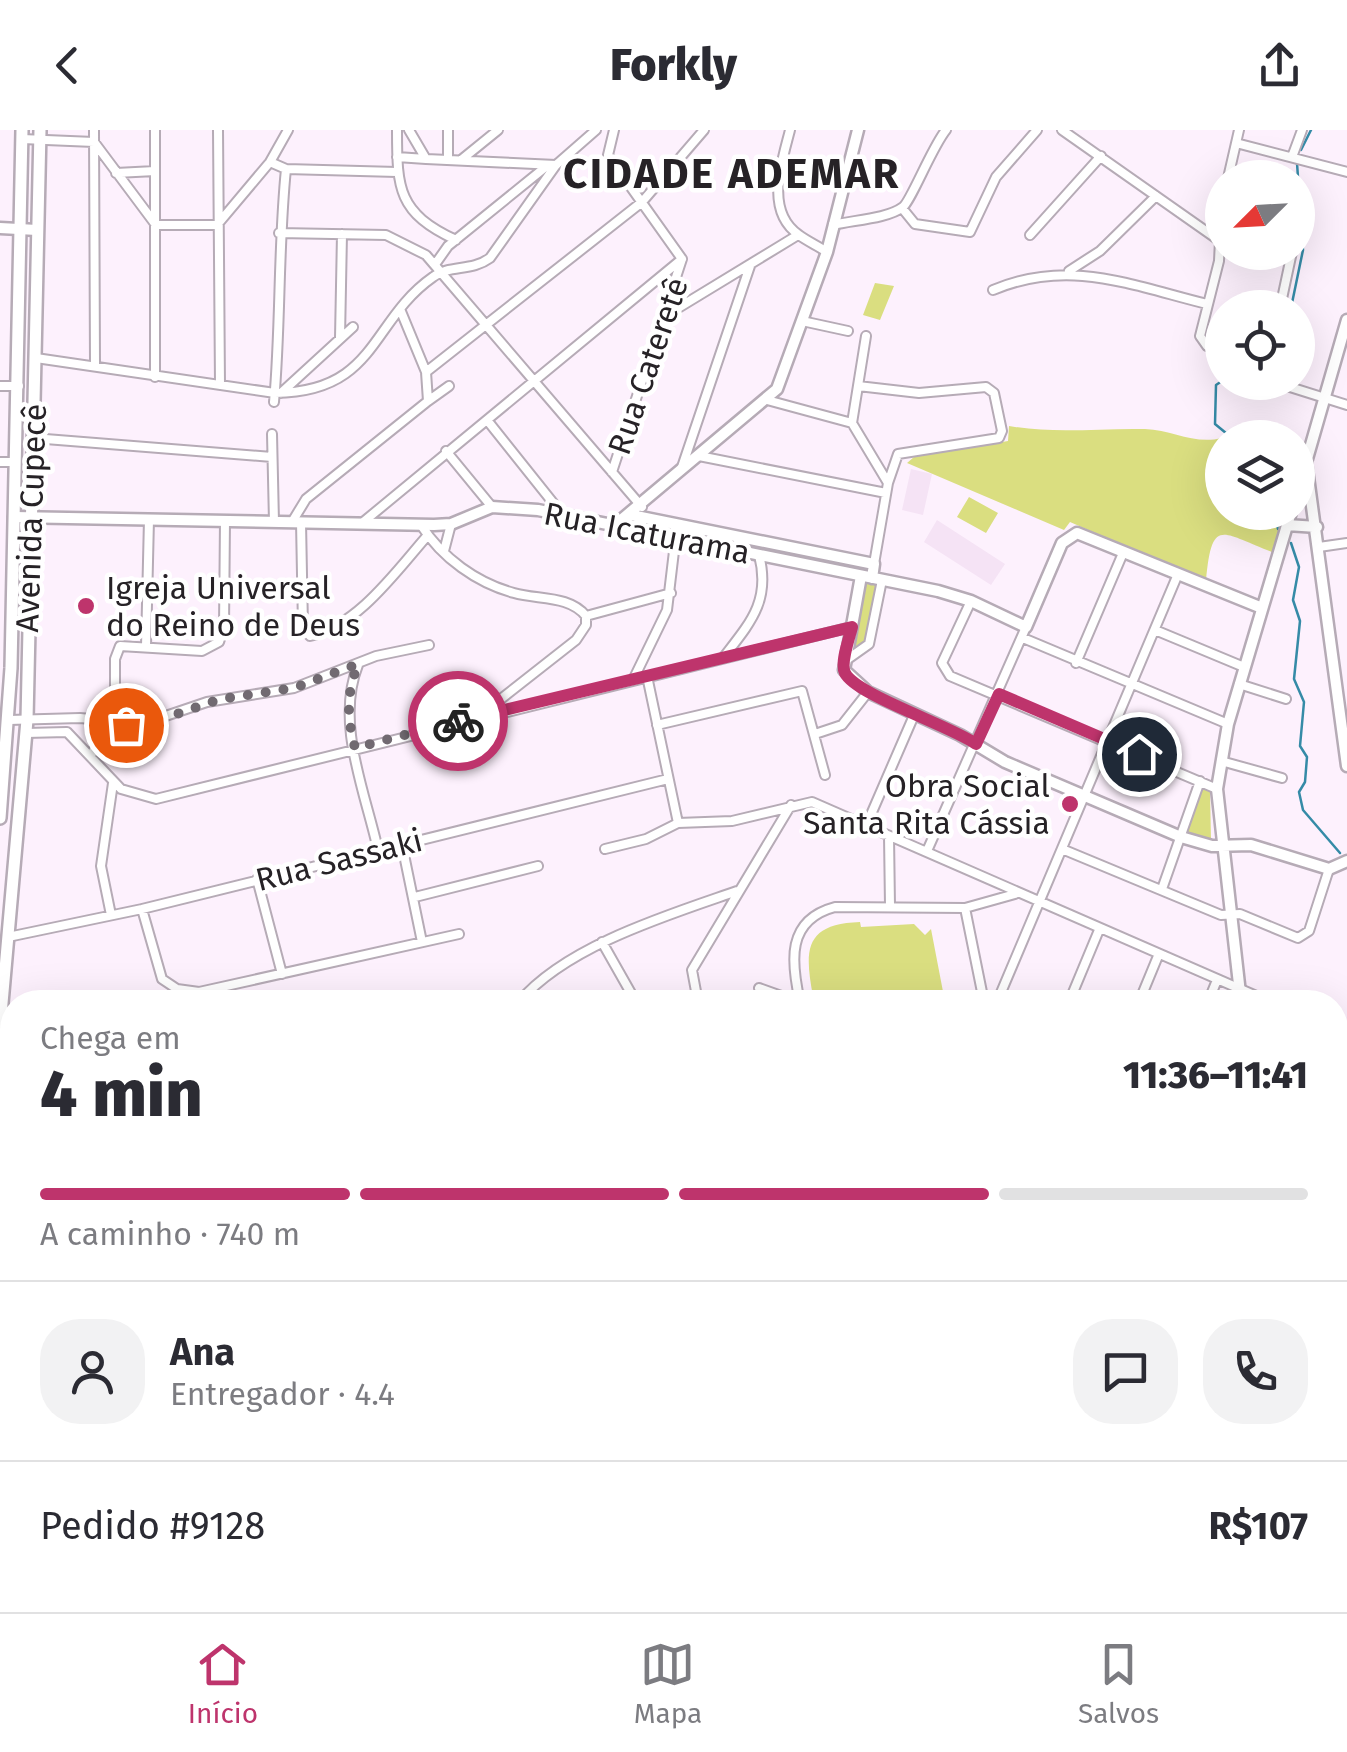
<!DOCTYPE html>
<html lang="pt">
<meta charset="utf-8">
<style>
:root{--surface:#fff;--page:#f2f2f3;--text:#2b2b33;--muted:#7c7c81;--line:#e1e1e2;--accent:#be346c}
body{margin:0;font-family:"Fira Sans",sans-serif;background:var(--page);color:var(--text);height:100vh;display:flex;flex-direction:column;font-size:38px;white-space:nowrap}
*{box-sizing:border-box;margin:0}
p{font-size:32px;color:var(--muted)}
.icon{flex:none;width:55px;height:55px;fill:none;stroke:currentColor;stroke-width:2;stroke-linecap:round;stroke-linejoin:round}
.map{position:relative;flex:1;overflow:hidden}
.drawer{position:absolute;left:0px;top:860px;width:1348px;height:622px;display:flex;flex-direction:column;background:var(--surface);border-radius:40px 40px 0 0;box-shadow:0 10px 40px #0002}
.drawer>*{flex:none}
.needle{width:65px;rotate:246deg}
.buttons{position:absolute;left:1205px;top:30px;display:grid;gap:20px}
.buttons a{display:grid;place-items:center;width:110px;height:110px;border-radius:50%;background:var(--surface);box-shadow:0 10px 40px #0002;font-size:50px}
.pin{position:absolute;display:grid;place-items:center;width:85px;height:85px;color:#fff;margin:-42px;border:5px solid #fff;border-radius:50%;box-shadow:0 2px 10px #0007}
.courier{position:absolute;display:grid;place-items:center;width:100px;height:100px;margin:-50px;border:8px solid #be346c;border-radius:50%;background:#fff;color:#222;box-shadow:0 2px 12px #0007}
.head em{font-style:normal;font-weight:800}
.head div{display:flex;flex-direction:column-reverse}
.head{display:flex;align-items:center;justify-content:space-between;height:170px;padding:0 40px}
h1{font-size:65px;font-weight:800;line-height:75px}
.bar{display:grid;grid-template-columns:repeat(4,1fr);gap:15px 10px;align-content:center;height:120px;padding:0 40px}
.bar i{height:12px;border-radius:8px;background:var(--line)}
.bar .current{background:var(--accent)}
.bar p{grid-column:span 4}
.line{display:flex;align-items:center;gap:25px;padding:0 40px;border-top:2px solid var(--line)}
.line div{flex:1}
.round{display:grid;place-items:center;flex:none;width:105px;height:105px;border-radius:40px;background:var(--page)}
header{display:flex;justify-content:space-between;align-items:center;height:130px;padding:0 40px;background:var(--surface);font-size:45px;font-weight:800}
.tabs{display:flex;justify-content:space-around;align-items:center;height:140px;border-top:2px solid var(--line);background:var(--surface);font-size:28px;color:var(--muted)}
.tabs a{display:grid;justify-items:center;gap:5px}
.tabs .current{color:var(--accent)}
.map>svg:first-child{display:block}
.built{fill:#f5e3f5}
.green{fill:#dade80}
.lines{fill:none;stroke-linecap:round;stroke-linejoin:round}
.stream{stroke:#358ba7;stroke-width:2.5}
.street-casing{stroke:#b6abb6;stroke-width:12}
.secondary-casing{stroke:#b6abb6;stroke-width:15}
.primary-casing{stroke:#b6abb6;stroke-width:16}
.street{stroke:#fff;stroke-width:8}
.secondary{stroke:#fff;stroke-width:10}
.primary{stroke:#fff;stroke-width:11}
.done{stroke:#716a71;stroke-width:10;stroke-dasharray:0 18}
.route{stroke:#be346c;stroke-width:12}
.poi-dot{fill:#be346c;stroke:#fff;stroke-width:4}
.labels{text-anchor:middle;stroke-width:9;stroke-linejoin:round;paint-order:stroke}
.street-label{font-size:32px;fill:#262226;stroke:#fff}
.poi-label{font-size:32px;fill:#262226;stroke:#fff;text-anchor:start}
.district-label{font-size:42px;font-weight:bold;letter-spacing:2.5px;fill:#262226;stroke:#fff}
</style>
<header><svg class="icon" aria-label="back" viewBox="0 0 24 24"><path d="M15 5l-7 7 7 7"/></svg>Forkly<svg class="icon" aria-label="share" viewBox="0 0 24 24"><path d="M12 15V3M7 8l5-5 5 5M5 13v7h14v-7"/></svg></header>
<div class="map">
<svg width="1347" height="1482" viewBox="0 0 1347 1482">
<rect width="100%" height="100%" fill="#fdf1fd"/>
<path class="built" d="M911 339 932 344 923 385 902 380Z
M937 390 1005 434 991 455 924 412Z
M0 1391 12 1393V1449L0 1447Z"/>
<path class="green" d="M875 153 894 156 880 190 863 185Z
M1009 296C1055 304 1099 298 1145 299 1173 300 1194 315 1222 308V382L1284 383 1272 422C1221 403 1212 386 1206 451L1070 392 1064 400 907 333 914 327 1008 311Z
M969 367 998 383 986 403 957 387Z
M862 449 880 453 867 511 850 520Z
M1202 658 1210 661 1211 711 1186 704Z
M860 792 861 797 914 794 925 805 931 799 945 872H842L813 866C804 819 805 794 860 792Z
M1335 1191 1347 1193V1482H1233L1226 1470H1335Z"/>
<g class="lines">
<path class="stream" d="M1301 20 1311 0
M1291 178 1303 120 1297 33
M1222 251 1216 255 1215 294 1232 308
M1273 382 1278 399
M1291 413 1299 437 1293 470 1300 491 1294 549 1304 572 1300 616 1307 627 1305 652 1299 662 1303 680 1340 723
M1335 1173 1347 1159"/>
<g class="street-casing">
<path id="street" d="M94 0 95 235
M218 0 220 255
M397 0C397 59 398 83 456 110
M409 0 426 29 556 35
M448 0V29
M614 0 608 25 682 129
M790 0C782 32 764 81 799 105 807 111 818 116 827 122
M1062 0 1220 111
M22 9 94 12 156 95H217
M1236 13 1347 42
M397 27 426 29
M1292 27 1302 0
M461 30 498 0
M270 32 286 39 397 42
M116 43 155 41
M1228 48 1239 0
M1222 68 1219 131 1200 206 1207 216 1222 223
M902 78 915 94 970 102 996 47 1037 0
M217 95 270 32 288 0
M833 95C853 90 887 89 903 77 911 71 932 17 946 0
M279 103 386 105 426 125 642 377
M1030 105 1101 26
M436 133 448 116 548 35
M1069 141 1100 121 1156 66
M993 160C1069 128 1130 155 1207 174
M1280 178 1292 122
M665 186 798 105
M802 191 848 201
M340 208 342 104
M36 228 275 263C377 262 370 191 433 147 450 134 471 142 490 128L556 35 596 0
M426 242 642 72 704 0
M155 247V0
M1274 252 1347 275
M0 256H19
M858 256 919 263 986 257 994 263 1002 301 999 308 898 324 888 353
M281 263 353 197
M767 270 852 293 888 353 874 434
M428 271 449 256
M274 272C281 194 278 117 286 39
M487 290 562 384
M852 293 866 206
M272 304 274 392
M33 308 272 327
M446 321 492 377
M699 326 886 363
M0 332H16
M681 340 750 136
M612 342 682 129
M292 392 306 369 428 271 426 242 400 179
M301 392 303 497 310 506C358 496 397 440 428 405
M362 393 682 129
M421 395C442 428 477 453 514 463 538 470 569 465 586 486V495L576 510 483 583
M1319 417 1347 413
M444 421 451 394
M971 471 942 533 950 546 1217 659
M586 486 671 463
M1155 500 1244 537
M1023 508 1228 594
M146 516 149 389
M723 528C750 493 771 471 759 425
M845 531 869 514 882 450
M1076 533 1123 423
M358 535C335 593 365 661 378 720
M647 546 678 693 732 691 812 672 1270 872
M634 548 667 480 677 396
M1239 554 1286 569
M9 590 80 588 142 594 207 572 294 558 376 526 429 515
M115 593V529L120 516 202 521 219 512 224 497 225 390
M657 595 802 561 825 645
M26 603 67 602 121 659 156 669 851 497
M815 604 842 595 868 562
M91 626 106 592
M1221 631 1282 648
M866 696 915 583
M889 706 890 776
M402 715 422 812
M605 719 646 709 678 693
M1062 719 1221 785 1240 784 1298 808 1309 801 1329 739
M927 721 1026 497
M257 749 282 844
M1162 759 1200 651
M415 767 538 736
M965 778 984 872
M142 779 162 849 177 859 199 862 459 804
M111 785 101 736 113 653
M8 807 142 779 668 649
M602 812 636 872
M759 858 798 872
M519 872C566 816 668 785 737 761
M698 872 692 840 791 675
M800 872C791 832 786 790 835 777L965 778 1015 764
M997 872 1178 444
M1069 872 1099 800
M1139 872 1158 826
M1208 872 1217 850
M1335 902 1347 908
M1335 1000 1347 973
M1335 1111 1347 1104
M0 1244 12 1235
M0 1361 12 1352
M0 1390 12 1392
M240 1470V1482
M307 1470V1482
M365 1470V1481
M430 1470V1482
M699 1470 716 1482
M880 1471 921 1482
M80 1482 82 1470
M144 1482 146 1470
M564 1482 567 1470
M953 1482 956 1470
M1016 1482 1018 1470
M1072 1482 1074 1470"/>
</g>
<g class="secondary-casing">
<path id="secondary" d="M0 98 37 100
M1306 332 1347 636
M1298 360 1347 190
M631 385 874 434 872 448
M14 387 434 395 451 394 492 377 538 380 938 461 971 471 1026 497 1062 413 1077 403 1262 478
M615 395 777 259 827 122 858 0
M1287 395 1317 397
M861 446 844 540 868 562 960 605 1005 632 1181 707 1212 716 1251 715 1329 739 1347 731
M1241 872 1217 659 1228 594 1291 382
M0 969 12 970
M0 1125 12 1119
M1212 1470 1227 1482
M1135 1482 1137 1470"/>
</g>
<g class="primary-casing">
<path id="primary" d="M0 688 11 538 22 0
M0 896 27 590 40 0"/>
</g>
<use href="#street" class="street"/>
<use href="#secondary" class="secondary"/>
<use href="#primary" class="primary"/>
</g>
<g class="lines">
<path class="done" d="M126 595 159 590 221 569 294 558 358 534C346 565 347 586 355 618L458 591"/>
<path class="route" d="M458 591 852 497C849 509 840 533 845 543 856 565 951 596 976 614L999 564 1139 624"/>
</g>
<g class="poi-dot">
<circle cx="86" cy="476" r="10"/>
<circle cx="1070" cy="674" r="10"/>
</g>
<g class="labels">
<g class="street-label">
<text transform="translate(648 236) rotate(-71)" y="11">Rua Cateretê</text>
<text transform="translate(31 388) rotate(-88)" y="11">Avenida Cupecê</text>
<text transform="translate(647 403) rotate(11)" y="11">Rua Icaturama</text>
<text transform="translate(339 730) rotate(-14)" y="11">Rua Sassaki</text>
</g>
<g class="poi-label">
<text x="106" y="469">Igreja Universal<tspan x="106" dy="37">do Reino de Deus</tspan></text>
<text x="1050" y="667" text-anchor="end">Obra Social<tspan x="1050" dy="37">Santa Rita Cássia</tspan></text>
</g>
<g class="district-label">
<text x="732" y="58">CIDADE ADEMAR</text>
</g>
</g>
</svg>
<div class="buttons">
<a><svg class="needle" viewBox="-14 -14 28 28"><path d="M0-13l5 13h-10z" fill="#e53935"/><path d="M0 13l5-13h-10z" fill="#7c7c81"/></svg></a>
<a><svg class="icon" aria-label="locate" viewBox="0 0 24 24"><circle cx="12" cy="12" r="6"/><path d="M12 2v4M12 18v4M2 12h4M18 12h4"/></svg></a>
<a><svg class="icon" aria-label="layers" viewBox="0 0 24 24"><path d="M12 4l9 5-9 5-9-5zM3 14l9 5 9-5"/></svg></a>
</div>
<div class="pin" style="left:126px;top:595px;background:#ea580c"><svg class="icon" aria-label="bag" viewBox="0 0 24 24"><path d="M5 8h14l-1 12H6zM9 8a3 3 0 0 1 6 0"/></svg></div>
<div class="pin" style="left:1139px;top:624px;background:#1f2937"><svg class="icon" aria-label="home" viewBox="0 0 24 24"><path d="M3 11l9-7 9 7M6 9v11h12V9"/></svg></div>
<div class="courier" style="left:458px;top:591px"><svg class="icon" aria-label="bike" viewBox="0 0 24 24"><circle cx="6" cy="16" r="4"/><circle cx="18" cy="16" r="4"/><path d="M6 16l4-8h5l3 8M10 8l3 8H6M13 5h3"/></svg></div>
<section class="drawer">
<div class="head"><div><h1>4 min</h1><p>Chega em</p></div><em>11:36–11:41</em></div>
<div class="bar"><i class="current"></i><i class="current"></i><i class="current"></i><i></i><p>A caminho · 740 m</p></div>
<div class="line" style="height:180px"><a class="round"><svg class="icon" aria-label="person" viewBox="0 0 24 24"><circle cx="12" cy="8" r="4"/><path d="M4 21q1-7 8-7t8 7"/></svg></a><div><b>Ana</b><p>Entregador · 4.4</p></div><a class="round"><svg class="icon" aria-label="chat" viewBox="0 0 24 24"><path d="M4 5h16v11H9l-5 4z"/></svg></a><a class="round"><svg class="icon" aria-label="phone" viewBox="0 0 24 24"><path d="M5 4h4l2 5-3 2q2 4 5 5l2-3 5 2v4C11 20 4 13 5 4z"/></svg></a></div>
<div class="line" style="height:130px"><div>Pedido #9128</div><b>R$107</b></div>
</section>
</div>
<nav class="tabs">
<a class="current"><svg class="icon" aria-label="home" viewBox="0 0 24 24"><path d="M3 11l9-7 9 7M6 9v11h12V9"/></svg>Início</a>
<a><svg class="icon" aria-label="map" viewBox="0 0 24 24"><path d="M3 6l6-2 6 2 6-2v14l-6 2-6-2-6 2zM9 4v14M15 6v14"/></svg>Mapa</a>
<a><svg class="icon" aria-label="saved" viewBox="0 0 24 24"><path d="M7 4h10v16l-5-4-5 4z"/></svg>Salvos</a>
</nav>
